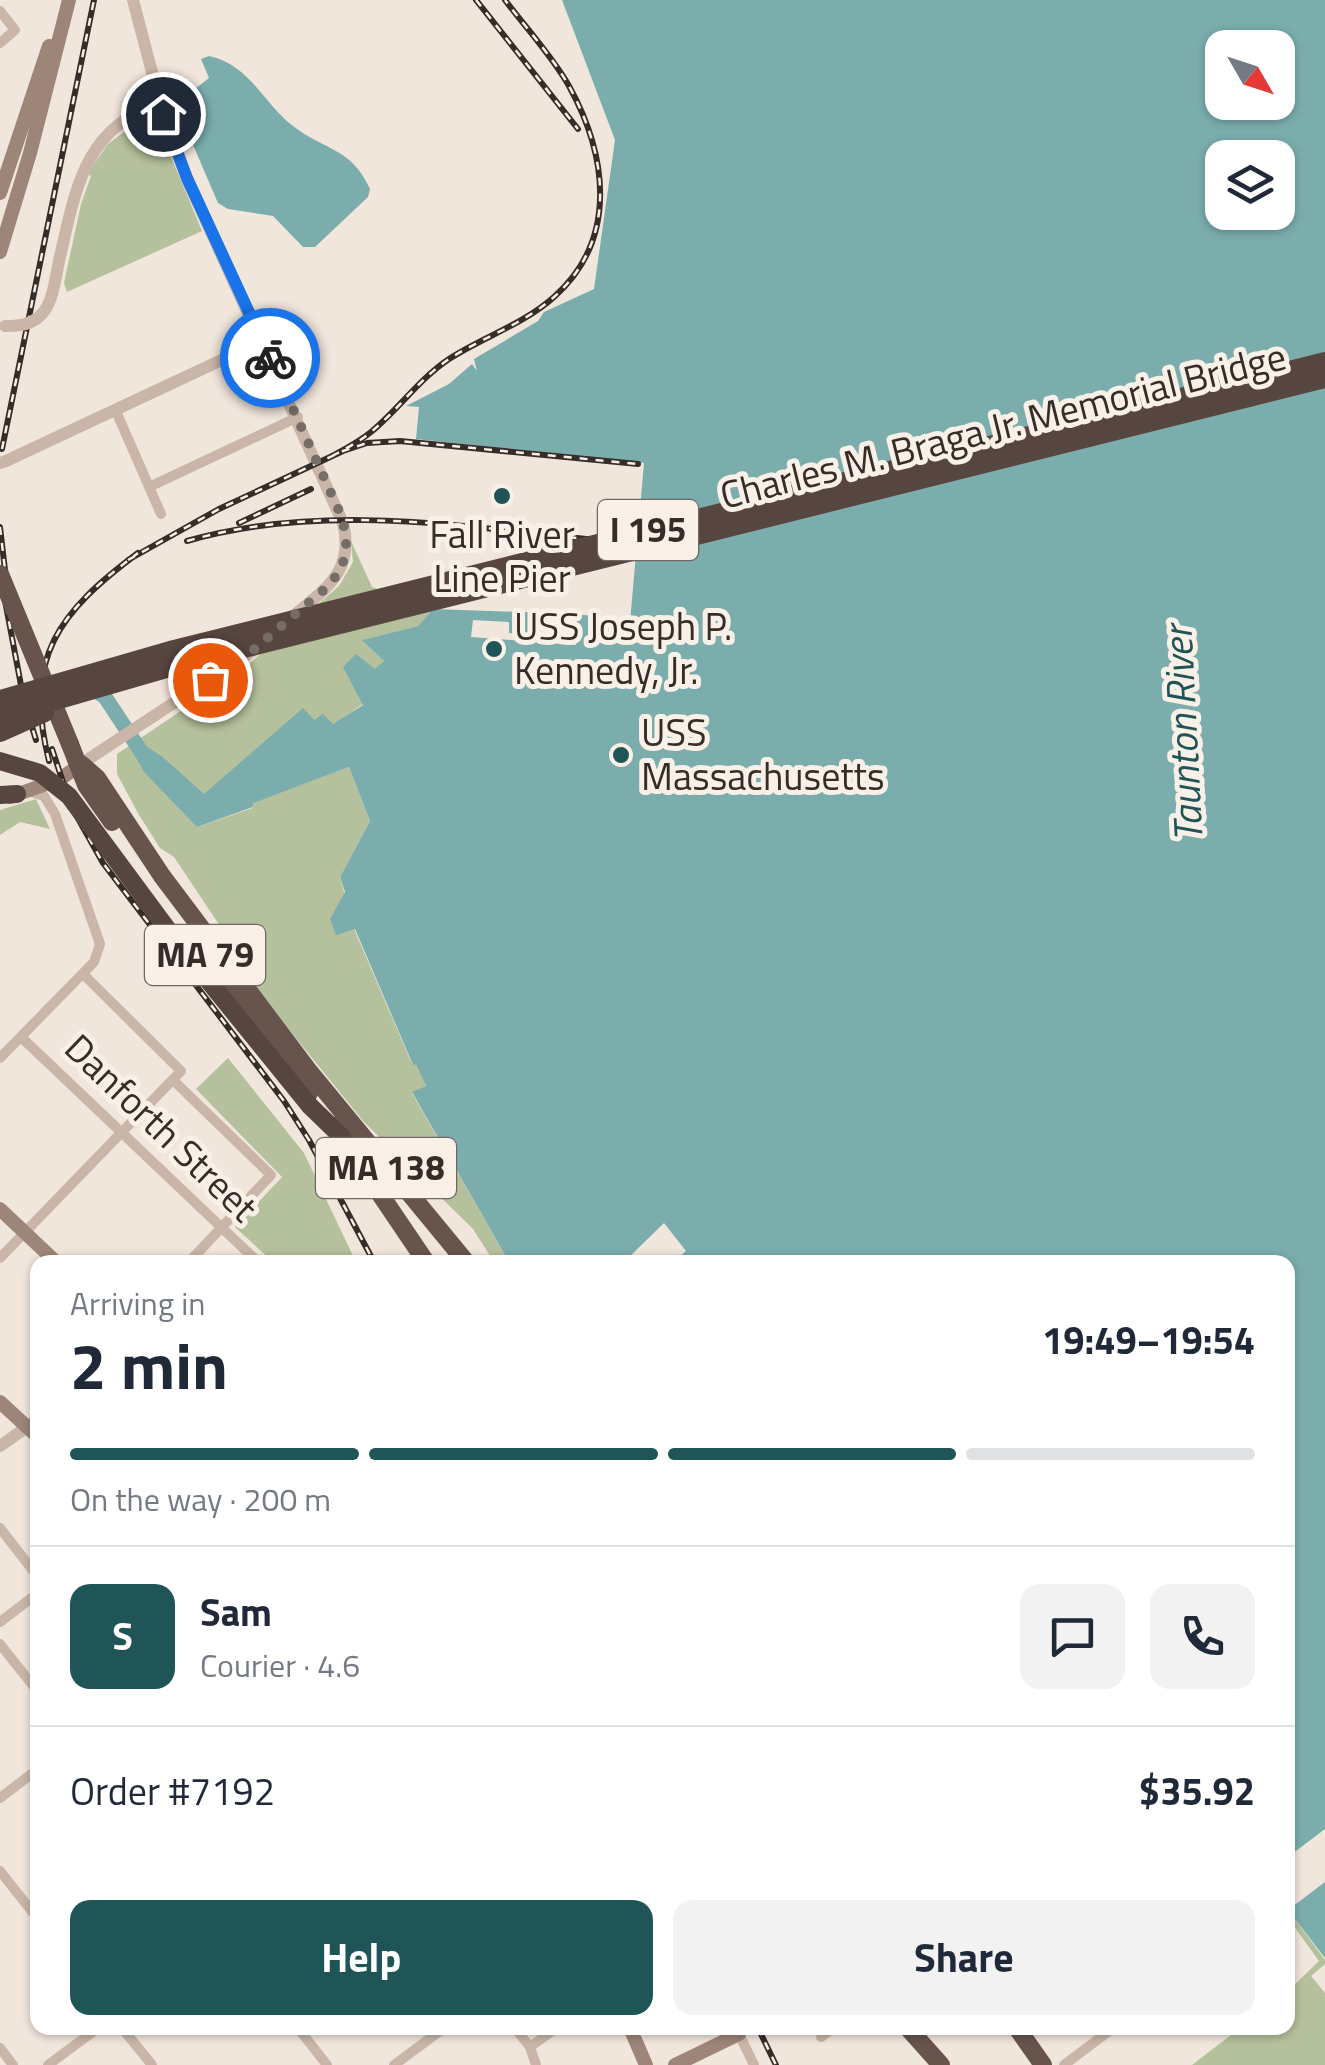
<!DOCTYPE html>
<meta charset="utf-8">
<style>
:root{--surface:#fff;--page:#f2f2f3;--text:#1f2937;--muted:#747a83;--line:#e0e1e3;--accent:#1f5556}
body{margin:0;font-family:"Titillium Web",sans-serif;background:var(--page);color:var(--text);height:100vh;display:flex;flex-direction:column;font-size:38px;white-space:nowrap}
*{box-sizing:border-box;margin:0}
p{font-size:32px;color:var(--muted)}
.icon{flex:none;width:55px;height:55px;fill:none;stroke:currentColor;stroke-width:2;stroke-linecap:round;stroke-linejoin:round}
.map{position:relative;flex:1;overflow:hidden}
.sheet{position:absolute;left:30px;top:1255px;width:1265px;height:780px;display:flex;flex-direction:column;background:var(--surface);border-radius:20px;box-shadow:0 2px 8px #0004}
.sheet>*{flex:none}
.needle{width:65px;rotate:129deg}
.fabs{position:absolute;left:1205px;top:30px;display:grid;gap:20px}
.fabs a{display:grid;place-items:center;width:90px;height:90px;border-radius:20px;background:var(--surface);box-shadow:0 2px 8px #0004;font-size:50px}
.pin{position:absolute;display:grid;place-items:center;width:85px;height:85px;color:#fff;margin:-42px;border:5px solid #fff;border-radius:50%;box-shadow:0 2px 10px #0007}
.courier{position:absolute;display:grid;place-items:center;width:100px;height:100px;margin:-50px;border:8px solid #1a73e8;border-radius:50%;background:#fff;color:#222;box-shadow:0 2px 12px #0007}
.summary em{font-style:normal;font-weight:700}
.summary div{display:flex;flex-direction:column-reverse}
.summary{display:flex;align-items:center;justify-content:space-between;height:170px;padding:0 40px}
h1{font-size:65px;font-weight:700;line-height:75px}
.bar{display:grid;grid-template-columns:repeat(4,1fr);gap:15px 10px;align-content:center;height:120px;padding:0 40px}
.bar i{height:12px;border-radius:8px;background:var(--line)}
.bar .on{background:var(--accent)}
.bar p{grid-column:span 4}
.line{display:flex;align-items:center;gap:25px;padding:0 40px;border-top:2px solid var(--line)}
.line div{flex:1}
.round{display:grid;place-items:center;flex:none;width:105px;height:105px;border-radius:20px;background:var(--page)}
.button{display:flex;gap:20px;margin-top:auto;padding:20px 40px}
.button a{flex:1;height:115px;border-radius:20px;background:var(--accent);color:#fff;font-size:40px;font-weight:700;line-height:115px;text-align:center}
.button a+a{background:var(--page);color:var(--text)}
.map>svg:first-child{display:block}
.green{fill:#b5c09c}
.water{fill:#7badad;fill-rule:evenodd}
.pier{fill:#f1e6dc}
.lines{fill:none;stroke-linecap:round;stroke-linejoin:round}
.river{stroke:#7badad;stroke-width:15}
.minor{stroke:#c9b6a8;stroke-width:10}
.tertiary{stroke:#c9b6a8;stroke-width:12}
.secondary{stroke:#9d8579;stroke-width:14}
.trunk{stroke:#67544c;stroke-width:18}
.motorway{stroke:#57453f;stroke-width:18}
.rail-casing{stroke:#362c28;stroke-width:6}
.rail{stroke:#f9f0e8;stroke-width:2.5;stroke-dasharray:8;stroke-linecap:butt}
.tertiary-bridge{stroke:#c9b6a8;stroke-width:12}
.trunk-bridge{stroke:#67544c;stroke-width:18}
.motorway-bridge{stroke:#57453f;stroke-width:18}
.done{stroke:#776d67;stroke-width:10;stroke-dasharray:0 18}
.route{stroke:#1a73e8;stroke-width:12}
.poi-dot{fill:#1f5556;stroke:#f9f0e8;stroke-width:4}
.labels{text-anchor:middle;stroke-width:10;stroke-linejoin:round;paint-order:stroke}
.shield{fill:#f9f0e8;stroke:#706762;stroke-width:2.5}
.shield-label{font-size:35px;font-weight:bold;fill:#362c28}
.street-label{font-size:38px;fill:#362c28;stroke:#f9f0e8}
.poi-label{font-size:38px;fill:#362c28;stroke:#f9f0e8;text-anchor:start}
.water-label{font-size:40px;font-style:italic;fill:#1f5556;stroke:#f9f0e8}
</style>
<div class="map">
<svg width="1325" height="2065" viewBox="0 0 1325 2065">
<rect width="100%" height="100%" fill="#f1e6dc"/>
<path class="green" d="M141 119H153L157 123 202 231 67 292 64 283 81 204 91 176 88 173 108 144Z
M351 541 372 587 433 609 418 626 363 640 384 661 375 670 363 704 333 725 314 721 303 709 204 795 163 757 197 827 253 808 252 803 349 767 370 821 340 877 354 929 412 1064 416 1063 426 1086 412 1093 509 1262H494L473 1229 364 1122 230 957 220 926 174 857 160 848 139 815 117 774V754L243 669 339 586 353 562Z
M36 799 50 829 20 822 0 835V810Z
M228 1058 304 1153 356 1262H273L235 1227 282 1177 196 1089Z
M1288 1910 1325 1960V1964L1311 1976 1325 1993V2065H1192L1240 2028H1288V1991L1319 1961 1288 1918Z"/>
<path class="water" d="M562 0H1325V1829L1288 1857V1262H673L686 1251 664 1223 624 1262H509L412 1092 426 1086 416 1064 413 1065 355 929 336 935 330 919 345 892 340 877 370 821 349 767 253 803V807L197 827 144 772 130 746 138 741 163 757 204 794 303 708 314 720 323 714 333 724 363 705 343 667 356 654 375 669 384 661 362 640 418 626 433 609 578 614 630 622 644 463 416 439 419 407 406 406 449 384 472 364 477 371 474 359 538 321 544 312 594 289 615 140ZM1222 48H1278V102H1222ZM1222 158H1278V212H1222Z
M209 56C250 65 263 103 293 126 325 151 351 147 370 189L368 197 315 247H303L273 216 228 209 218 203 178 110 182 99 209 78 201 59Z
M1325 1882V1958L1288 1910Z"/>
<path class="pier" d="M557 614H566V627L577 628 576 645 471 637 473 620 509 622V633L540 636 541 625 556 626Z"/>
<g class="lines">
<path class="river" d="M90 687 105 697 146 759"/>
<path class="minor" d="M0 11 15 30 0 43
M115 409 161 514
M149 487 298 417
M21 1037 258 1262
M0 1058 94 962 100 944 55 814 44 796 28 791
M173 1080 271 1175 189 1262
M0 1258 181 1071 83 974
M0 1528 38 1577
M0 1622 38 1593
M0 1644 38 1692
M0 1798 38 1769
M0 1871 38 1919
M122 2028 152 2065
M298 2028 327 2065
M515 2028 530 2047 536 2065
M739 2034 754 2065
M821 2037 833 2028
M530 2047 556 2028
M0 2048 13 2065
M48 2065 98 2028
M394 2065 444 2028
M1064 2065 1113 2028"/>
<path class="tertiary" d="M133 0 163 114 187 179 343 523C355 572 325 589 292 617
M59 261C75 193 83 127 160 103
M6 461 262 341
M81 764 254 650
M0 1446 38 1419"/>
<path class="secondary" d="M0 193 49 46
M0 252 30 153 69 0
M63 777 81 764
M10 797 49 783
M0 1209 56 1262
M0 1402 38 1437
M630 2028 646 2065
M675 2065 739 2034 736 2028"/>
<path class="trunk" d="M70 744 86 785 112 822
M81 764 97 778 162 876 308 1070 466 1262
M198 946 309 1093
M334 1126 426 1262
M908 2028 941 2065
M1017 2028 1043 2065"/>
<path class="motorway" d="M1245 381 1325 361
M1249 398 1325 379
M0 795 17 794
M177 942 310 1106 343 1138"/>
<g class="rail-casing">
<path id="rail" d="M476 0 578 129
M2 449 94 0
M332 456C345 449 359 442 371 432 398 410 419 379 449 359 483 337 524 324 554 297 619 239 607 155 569 86 552 56 526 28 505 0
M239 523 311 489
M0 527 7 587
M187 541C327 501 472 528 615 542
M128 560 219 509 343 451 367 443 400 441 638 464
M0 574 24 701 36 740
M52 749 71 806 103 863 284 1101 309 1140 374 1262
M49 761C23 657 59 612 138 553
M758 2028 776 2065"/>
</g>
<use href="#rail" class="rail"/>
<path class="tertiary-bridge" d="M5 326C51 328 52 296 59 261
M0 463 6 461"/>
<path class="trunk-bridge" d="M0 574 70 744"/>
<path class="motorway-bridge" d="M0 699 174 649 1245 381
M0 717 180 665 1249 398
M0 733 45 713
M0 761 40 773 69 796 177 942"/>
</g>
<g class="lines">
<path class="done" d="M210 680 238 663 326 588C349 564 350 543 340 513L270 358"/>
<path class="route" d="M163 114 187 178 270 358"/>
</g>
<g class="poi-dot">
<circle cx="502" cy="496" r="10"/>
<circle cx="494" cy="649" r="10"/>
<circle cx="621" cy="755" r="10"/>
</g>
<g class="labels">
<g class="shield">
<rect x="598" y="500" width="100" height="60" rx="8"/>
<rect x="145" y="925" width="120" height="60" rx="8"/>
<rect x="316" y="1138" width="140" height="60" rx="8"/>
</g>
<g class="shield-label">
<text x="648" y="542">I 195</text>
<text x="205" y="967">MA 79</text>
<text x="386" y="1180">MA 138</text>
</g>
<g class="street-label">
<text transform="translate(1003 426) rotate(-14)" y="13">Charles M. Braga Jr. Memorial Bridge</text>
<text transform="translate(161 1128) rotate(44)" y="13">Danforth Street</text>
</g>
<g class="poi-label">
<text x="502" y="548" text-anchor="middle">Fall River<tspan x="502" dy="44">Line Pier</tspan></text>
<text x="514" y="640">USS Joseph P.<tspan x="514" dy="44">Kennedy, Jr.</tspan></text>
<text x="641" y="746">USS<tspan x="641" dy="44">Massachusetts</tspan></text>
</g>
<g class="water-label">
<text transform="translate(1183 734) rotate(-93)" y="14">Taunton River</text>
</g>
</g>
</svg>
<div class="fabs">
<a><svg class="needle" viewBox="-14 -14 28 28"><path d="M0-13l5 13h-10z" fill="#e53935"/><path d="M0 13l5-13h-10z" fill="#747a83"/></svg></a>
<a><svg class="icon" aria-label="layers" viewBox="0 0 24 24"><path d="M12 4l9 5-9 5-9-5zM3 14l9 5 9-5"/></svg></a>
</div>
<div class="pin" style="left:210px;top:680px;background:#ea580c"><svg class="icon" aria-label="bag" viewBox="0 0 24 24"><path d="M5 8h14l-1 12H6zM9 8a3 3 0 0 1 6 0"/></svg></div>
<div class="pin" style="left:163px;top:114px;background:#1f2937"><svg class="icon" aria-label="home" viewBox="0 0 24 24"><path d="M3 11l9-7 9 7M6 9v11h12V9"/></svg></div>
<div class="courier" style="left:270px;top:358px"><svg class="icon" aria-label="bike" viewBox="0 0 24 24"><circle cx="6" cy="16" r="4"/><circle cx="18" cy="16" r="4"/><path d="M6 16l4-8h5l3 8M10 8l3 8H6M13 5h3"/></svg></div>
<section class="sheet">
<div class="summary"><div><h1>2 min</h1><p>Arriving in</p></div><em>19:49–19:54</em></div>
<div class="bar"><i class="on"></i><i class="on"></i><i class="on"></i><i></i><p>On the way · 200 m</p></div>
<div class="line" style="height:180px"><b class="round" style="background:var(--accent);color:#fff">S</b><div><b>Sam</b><p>Courier · 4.6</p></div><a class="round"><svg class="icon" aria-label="chat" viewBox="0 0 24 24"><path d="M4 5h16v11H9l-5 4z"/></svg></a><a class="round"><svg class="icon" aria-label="phone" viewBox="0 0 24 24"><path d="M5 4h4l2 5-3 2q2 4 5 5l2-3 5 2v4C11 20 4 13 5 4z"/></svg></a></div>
<div class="line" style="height:130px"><div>Order #7192</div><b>$35.92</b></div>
<div class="button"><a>Help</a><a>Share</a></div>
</section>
</div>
